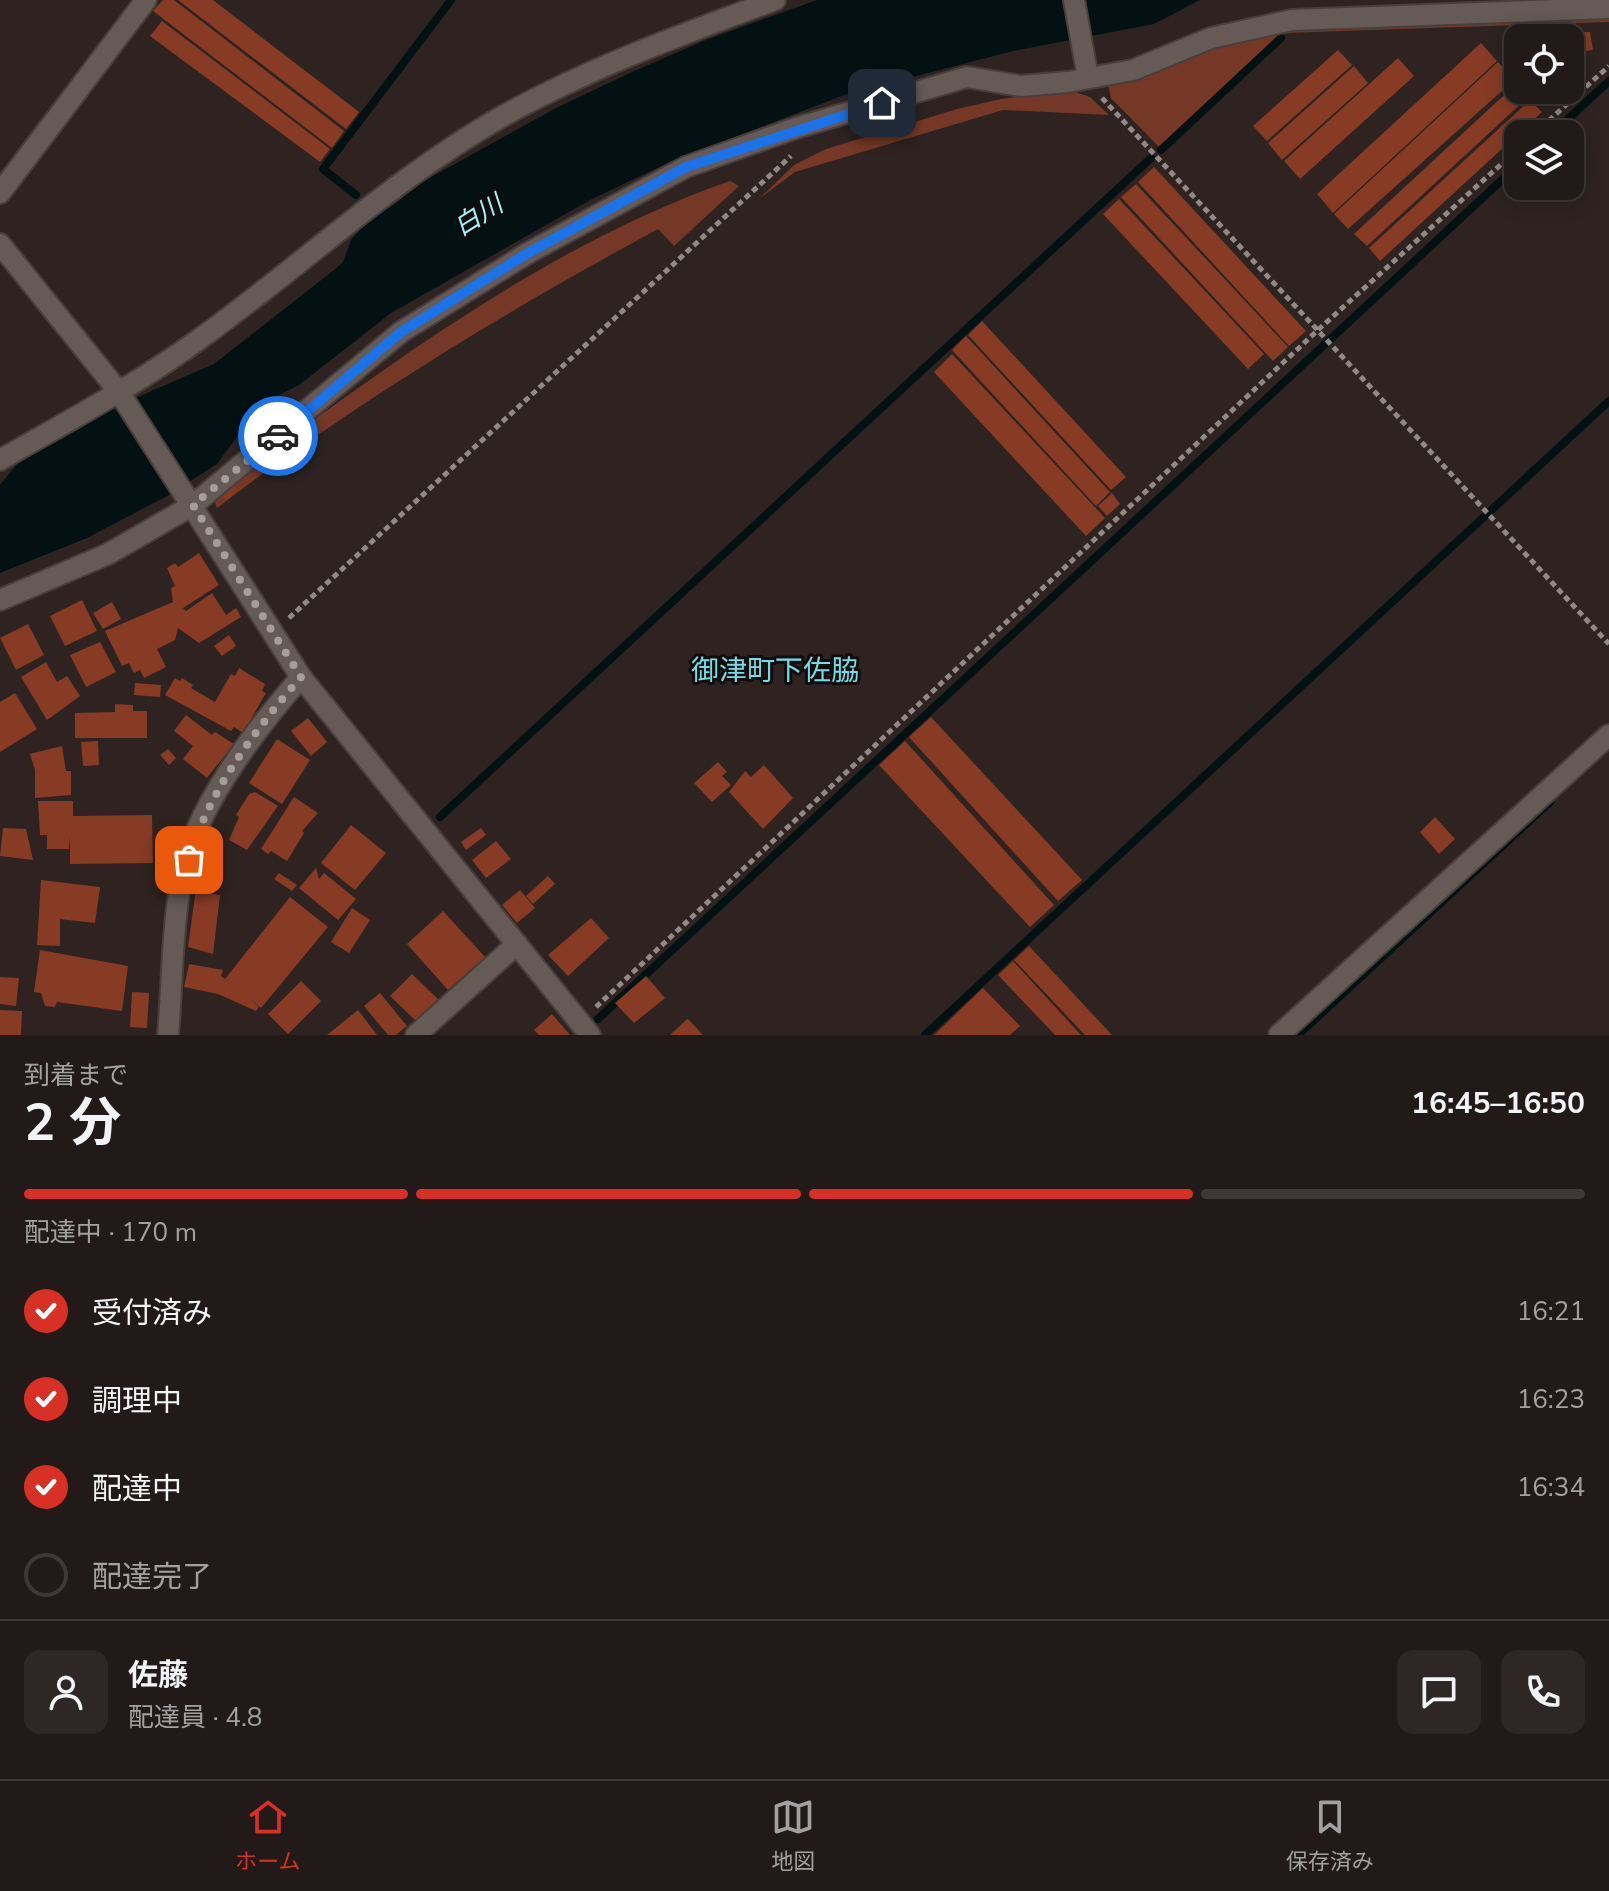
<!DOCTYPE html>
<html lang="ja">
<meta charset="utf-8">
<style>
:root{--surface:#221a18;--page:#2e2725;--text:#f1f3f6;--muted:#a2a1a2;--line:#3f3837;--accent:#d93025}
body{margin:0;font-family:"Nunito Sans","Noto Sans JP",sans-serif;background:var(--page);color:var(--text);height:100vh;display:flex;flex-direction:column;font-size:30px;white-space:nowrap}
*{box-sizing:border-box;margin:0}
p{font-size:26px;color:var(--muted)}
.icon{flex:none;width:44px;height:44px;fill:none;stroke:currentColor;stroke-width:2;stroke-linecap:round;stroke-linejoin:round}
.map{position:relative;height:1035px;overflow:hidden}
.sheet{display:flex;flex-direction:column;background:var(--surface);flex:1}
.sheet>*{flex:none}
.fabs{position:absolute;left:1504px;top:24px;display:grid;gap:16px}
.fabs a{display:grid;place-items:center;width:80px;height:80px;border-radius:16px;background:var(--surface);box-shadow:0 4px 20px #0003,0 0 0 2px var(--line);font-size:40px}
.pin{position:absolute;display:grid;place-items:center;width:68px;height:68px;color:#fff;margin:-34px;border-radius:16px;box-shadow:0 4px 12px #0006}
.courier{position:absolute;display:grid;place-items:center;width:80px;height:80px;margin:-40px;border:6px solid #1a73e8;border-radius:50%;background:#fff;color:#222;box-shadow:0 2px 10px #0007}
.overview em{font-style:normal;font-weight:700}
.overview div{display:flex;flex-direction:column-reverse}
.overview{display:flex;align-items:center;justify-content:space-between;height:136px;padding:0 24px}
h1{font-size:52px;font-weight:700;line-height:60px}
.bar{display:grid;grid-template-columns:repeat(4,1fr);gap:12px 8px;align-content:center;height:96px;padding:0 24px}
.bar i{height:10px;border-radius:6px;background:var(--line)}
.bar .active{background:var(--accent)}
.bar p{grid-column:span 4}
.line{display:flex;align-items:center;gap:20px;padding:0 24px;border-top:2px solid var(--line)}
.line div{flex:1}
.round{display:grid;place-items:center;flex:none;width:84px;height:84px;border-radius:16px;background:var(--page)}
ol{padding:0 24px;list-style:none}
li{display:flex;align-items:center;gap:24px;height:88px}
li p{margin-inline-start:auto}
li .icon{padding:8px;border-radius:50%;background:var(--accent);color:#fff;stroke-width:4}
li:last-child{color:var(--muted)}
li i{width:44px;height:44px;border:4px solid var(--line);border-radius:50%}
.menu{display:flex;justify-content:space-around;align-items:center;height:112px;border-top:2px solid var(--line);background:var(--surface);font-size:22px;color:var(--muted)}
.menu a{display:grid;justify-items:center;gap:4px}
.menu .active{color:var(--accent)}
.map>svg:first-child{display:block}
.green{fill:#753827}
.water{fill:#031112}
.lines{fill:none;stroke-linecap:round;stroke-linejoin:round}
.stream{stroke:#031112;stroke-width:8}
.building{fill:#873b25}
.minor-casing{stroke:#483f3c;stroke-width:24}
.path{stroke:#918986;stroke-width:5;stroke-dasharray:6 4;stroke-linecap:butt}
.minor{stroke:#665a56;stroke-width:20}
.done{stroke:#a69e9b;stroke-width:8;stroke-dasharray:0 14.4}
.route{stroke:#1a73e8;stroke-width:10}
.labels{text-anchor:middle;stroke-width:6;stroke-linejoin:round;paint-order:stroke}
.water-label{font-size:26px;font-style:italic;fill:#9ef5fa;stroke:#120d0c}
.quarter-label{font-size:28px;fill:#71dde4;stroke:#120d0c}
</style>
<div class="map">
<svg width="1609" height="1035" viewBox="0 0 1609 1035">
<rect width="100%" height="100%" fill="#2e2320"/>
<path class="green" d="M1609 16V22L1283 33 1159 147 1111 98 1108 84 1151 72 1215 47 1292 27Z
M1069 90 1090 97 1109 115 1003 110 795 172 759 199 794 165 826 149 957 109 1001 99Z
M730 181 739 186 674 246 658 229C505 312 356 402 217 508L214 499 235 477C391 364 547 245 730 181Z"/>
<path class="water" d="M817 0H1200L1154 24 1013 51 847 94 674 160 590 200 391 313 299 385 277 396 247 423 217 464 167 496 87 538 0 573V485L27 452 96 415 214 364 334 270 343 262 351 240 371 217 392 206 424 181 556 108 632 72 706 40Z"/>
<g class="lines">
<path class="stream" d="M1552 134 1609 81
M1161 150 1281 38
M356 195 323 169 451 0
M440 817 1151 158
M598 1019 1518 165
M925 1035 1609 401
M1298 1035 1550 802"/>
</g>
<path class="building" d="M163 0H174L344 131 332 148 153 11Z
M178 0H213L359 112 346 129Z
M162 21 330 149 320 162 150 36Z
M1590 32 1593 50 1570 53V38H1537V34Z
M1481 43 1497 61 1333 213 1317 194Z
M1338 50 1352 65 1267 141 1253 126Z
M1398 58 1414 76 1300 179 1284 161Z
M1498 62 1514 80 1348 229 1334 214Z
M1354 66 1368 83 1282 160 1268 143Z
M1574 69 1581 77 1570 87V73Z
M1515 85 1527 98 1367 246 1354 234Z
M1530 100 1542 112 1380 261 1369 248Z
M1154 167 1306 331 1289 346 1138 182Z
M1136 184 1288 347 1273 361 1121 197Z
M1119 199 1264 354 1248 369 1103 214Z
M982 321 1126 477 1111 490 968 335Z
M966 336 1110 492 1096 506 952 350Z
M952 354 1105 518 1086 536 934 372Z
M231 483 238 491 226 500 219 491Z
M1112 493 1120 504 1107 516 1098 506Z
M199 553 219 585 183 608 186 611 212 593 226 615 236 608 241 617 199 643 178 628 175 640 157 649 166 667 144 678 140 670 134 673 129 663 122 666 105 631 173 602 171 588 175 586 167 568 175 563 178 567Z
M82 600 97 631 65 646 50 616Z
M112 602 121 619 103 629 93 613Z
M28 624 44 655 16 670 0 638Z
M229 635 236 646 222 656 214 646Z
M100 642 116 672 86 687 70 655Z
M46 662 57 682 67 676 80 696 47 720 21 677Z
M239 668 265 684 262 691 266 693 243 733 234 727 231 731 165 695 175 678 180 681 182 678 193 685 191 688 215 702 231 674 235 676Z
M135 683 161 685 160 697 134 695Z
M15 693 37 729 0 752V702Z
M115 704 133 705V711H147V738H75V713L115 712Z
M186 715 212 735 215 732 234 744 207 778 183 759 193 746 174 731Z
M931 717 1082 880 1058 901 909 737Z
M308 718 327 742 311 756 291 731Z
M277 739 310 760 282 804 249 783Z
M98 741 99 765 83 766 81 742Z
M905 741 1054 905 1030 927 879 765Z
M62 746 66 771H71V795L35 798V770L30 754Z
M168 749 176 758 169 765 160 755Z
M718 762 727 772 722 776 731 785 712 802 694 783Z
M764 765 793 798 763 829 729 792 745 771 751 777Z
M255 792 278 806 247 850 229 840 239 817 236 815 249 794Z
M294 797 318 813 302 831 304 833 287 861 271 851 268 854 261 849Z
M38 801H73V816L152 815 153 863 70 864V837L69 849H47V835H40Z
M1435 817 1455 839 1439 854 1420 832Z
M351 825 386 853 355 890 321 863Z
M3 828 26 829 33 860 0 856Z
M481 828 486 835 466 850 461 842Z
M496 841 511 859 486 878 472 860Z
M316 868 319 879 324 873 356 899 338 920 299 888Z
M279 873 297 885 292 891 274 879Z
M548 876 555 884 533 904 526 896Z
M41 880 100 887 95 923 60 919V946L37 945Z
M196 888 210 889 209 893 220 895 213 954 188 947Z
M520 890 535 908 517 923 502 905Z
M290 897 328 927 261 1008 249 998 259 1007 256 1011 218 994 184 987 189 964 223 970 221 976 225 979Z
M352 908 370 920 349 953 331 942Z
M443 911 485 957 448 990 407 944Z
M591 918 609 938 568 976 548 955Z
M1029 946 1112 1035H1085L1014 960Z
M40 950 128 966 122 1011 57 1002 55 1007 45 1006 41 993 34 992Z
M1013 961 1081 1035H1055L998 975Z
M412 974 439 1000 422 1018 415 1020 390 996Z
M646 976 665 998 634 1023 615 1003Z
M0 977 19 978 16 1006 0 1004Z
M301 981 321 1001 288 1034 268 1014Z
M983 988 1020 1026 1010 1035H934Z
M132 992 149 993 147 1028 130 1027Z
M380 993 407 1026 396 1035H388L364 1006Z
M0 1010 22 1011 21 1035H0Z
M358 1010 377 1035H327Z
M552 1014 570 1035H539L534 1030Z
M688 1019 703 1035H670L686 1020Z"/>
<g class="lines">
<g class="minor-casing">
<path id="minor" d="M1074 0 1088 78
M0 193 146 0
M0 244 119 392 301 677 590 1035
M0 460C68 421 138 384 201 338 302 265 394 178 503 116 589 68 683 34 775 0
M0 600 108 554 193 505 401 332 528 253 686 167 796 128 967 77 1021 86 1068 82 1133 70 1211 38 1292 20 1609 8
M168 1035C174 969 170 890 197 829 221 775 262 722 301 677
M416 1035 517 944
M1279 1035 1609 735"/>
</g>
<path class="path" d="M1102 98 1609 644
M1534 134 1609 66
M289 618 791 156
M596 1007 1319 329 1518 149"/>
<use href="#minor" class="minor"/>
</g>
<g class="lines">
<path class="done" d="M189 860C207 793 256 729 301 677L193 505 278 436"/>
<path class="route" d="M278 436 401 332 528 253 686 167 882 103"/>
</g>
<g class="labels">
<g class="water-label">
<text transform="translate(478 215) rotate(-32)" y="9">白川</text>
</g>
<g class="quarter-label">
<text x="775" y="680">御津町下佐脇</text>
</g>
</g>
</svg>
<div class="fabs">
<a><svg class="icon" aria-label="locate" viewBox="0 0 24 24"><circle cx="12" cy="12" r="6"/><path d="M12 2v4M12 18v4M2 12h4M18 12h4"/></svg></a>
<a><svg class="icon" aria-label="layers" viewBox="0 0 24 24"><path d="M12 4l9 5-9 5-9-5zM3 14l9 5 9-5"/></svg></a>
</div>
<div class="pin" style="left:189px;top:860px;background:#ea580c"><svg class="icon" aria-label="bag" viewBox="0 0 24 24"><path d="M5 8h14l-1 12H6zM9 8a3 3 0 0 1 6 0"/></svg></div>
<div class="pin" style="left:882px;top:103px;background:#1f2937"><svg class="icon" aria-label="home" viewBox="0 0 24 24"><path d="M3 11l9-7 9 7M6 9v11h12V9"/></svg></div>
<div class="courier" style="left:278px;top:436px"><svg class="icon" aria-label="car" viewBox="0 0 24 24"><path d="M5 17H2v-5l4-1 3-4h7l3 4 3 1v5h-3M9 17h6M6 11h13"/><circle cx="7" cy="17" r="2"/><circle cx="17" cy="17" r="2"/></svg></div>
</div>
<section class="sheet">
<div class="overview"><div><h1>2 分</h1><p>到着まで</p></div><em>16:45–16:50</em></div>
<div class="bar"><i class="active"></i><i class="active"></i><i class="active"></i><i></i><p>配達中 · 170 m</p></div>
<ol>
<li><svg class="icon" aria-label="check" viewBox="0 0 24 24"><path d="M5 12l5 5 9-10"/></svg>受付済み<p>16:21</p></li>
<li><svg class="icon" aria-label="check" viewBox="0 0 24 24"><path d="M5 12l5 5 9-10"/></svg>調理中<p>16:23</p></li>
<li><svg class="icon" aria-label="check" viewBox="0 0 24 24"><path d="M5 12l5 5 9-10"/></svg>配達中<p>16:34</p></li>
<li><i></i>配達完了</li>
</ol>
<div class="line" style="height:144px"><a class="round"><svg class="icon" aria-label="person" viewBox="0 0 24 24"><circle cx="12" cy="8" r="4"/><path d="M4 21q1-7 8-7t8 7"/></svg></a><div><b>佐藤</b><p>配達員 · 4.8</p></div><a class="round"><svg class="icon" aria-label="chat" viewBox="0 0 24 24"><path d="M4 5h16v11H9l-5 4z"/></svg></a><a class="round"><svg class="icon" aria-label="phone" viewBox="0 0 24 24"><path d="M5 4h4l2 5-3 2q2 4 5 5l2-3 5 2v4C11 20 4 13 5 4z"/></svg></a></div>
</section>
<nav class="menu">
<a class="active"><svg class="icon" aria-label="home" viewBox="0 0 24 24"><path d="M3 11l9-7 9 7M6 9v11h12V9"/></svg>ホーム</a>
<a><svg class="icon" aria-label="map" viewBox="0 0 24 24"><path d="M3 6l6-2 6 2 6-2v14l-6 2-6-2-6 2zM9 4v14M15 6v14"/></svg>地図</a>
<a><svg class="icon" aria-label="saved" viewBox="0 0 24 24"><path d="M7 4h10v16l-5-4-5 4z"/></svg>保存済み</a>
</nav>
